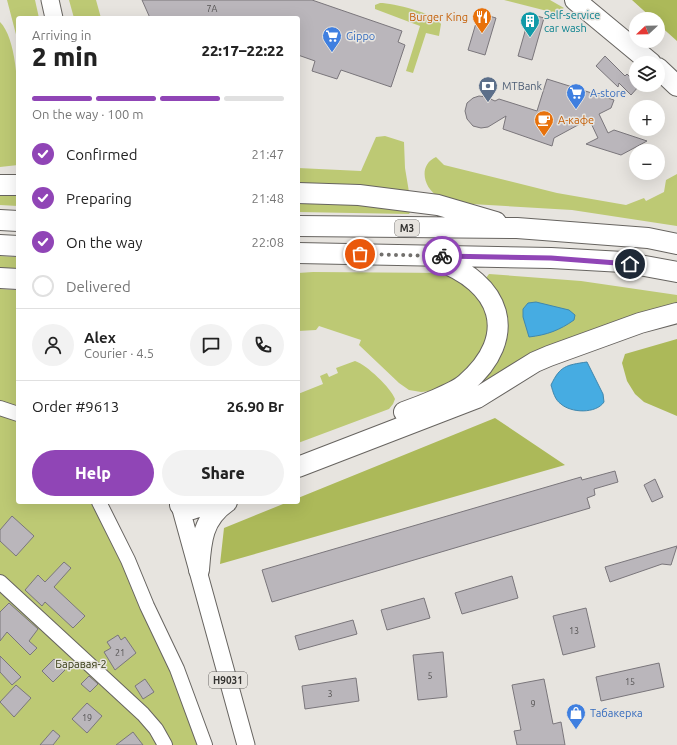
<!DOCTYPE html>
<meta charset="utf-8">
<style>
:root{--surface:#fff;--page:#f2f2f2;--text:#222;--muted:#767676;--line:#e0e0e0;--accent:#9045b6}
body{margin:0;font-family:Ubuntu,sans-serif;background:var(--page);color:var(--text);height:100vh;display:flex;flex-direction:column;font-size:15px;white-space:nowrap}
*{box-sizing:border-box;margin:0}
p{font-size:13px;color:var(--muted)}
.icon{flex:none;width:22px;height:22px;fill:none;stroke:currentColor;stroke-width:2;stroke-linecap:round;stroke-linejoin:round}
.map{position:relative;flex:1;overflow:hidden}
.drawer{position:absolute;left:16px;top:16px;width:284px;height:488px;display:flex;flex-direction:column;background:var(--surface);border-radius:4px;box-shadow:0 4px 16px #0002}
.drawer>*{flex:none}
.needle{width:26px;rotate:248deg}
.fabs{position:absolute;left:629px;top:12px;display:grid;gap:8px}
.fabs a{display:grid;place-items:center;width:36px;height:36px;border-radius:50%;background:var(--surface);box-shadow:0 4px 16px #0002;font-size:20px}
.pin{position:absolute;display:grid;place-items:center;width:34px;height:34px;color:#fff;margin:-17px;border:2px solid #fff;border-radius:50%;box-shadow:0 1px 4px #0007}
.courier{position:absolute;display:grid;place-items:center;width:40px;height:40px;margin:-20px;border:3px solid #9045b6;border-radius:50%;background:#fff;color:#222;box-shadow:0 1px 5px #0007}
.headline em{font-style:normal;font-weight:800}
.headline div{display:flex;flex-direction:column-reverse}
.headline{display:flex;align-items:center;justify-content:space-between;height:68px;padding:0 16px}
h1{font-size:26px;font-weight:800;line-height:30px}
.bar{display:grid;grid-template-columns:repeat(4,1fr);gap:6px 4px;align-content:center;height:48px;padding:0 16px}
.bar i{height:5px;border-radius:3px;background:var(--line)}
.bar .current{background:var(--accent)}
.bar p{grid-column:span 4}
.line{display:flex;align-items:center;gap:10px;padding:0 16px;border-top:1px solid var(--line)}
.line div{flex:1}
.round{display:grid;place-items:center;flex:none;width:42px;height:42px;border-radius:21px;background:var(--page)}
ol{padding:0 16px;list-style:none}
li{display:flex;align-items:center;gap:12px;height:44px}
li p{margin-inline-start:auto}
li .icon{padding:4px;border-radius:50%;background:var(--accent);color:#fff;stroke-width:4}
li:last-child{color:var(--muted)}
li i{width:22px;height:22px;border:2px solid var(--line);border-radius:50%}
.cta{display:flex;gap:8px;margin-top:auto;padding:8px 16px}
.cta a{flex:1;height:46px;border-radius:24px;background:var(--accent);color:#fff;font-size:16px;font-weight:800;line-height:46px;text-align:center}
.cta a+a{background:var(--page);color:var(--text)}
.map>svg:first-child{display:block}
.green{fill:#bdc974}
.forest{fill:#acb959}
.water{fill:#46ace2;stroke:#4087ad}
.building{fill:#bab6bb;stroke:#7a767b}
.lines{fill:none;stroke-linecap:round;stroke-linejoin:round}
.minor-casing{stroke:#676460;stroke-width:16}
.major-casing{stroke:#676460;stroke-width:19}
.highway-casing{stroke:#676460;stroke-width:22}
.minor{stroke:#fff;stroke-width:14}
.major{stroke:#fff;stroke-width:17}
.highway{stroke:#fff;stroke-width:20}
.done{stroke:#72706d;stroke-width:4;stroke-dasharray:0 7.2}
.route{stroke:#9045b6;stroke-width:5}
.labels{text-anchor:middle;stroke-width:3;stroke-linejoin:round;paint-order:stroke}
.number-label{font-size:9px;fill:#555353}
.shield{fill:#e7e4df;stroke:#696764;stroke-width:1}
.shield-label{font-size:10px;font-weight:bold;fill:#333230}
.culture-label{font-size:11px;fill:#0d838f;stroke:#e7e4df;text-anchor:start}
.food-label{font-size:11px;fill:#c56008;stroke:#e7e4df;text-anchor:end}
.shop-label{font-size:11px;fill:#366cbe;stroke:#e7e4df;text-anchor:start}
.service-label{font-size:11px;fill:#4e5e75;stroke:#e7e4df;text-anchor:start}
.park-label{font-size:11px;fill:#32370e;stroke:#e7e4df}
</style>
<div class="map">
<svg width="677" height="745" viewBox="0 0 677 745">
<rect width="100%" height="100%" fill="#e7e4df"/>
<path class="green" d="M7 0H35L39 18H18V42Z
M69 0H96L101 18H74Z
M504 0H550L564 8 555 13Z
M380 3C393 3 435 13 441 24L439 36 426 33 413 73 406 71 420 26 375 9V5Z
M0 22C23 45 18 132 18 165L0 167Z
M385 136 404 142 405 168 409 192 298 183V168L361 171 376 137Z
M436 157 444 165 557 193 626 205 644 198 646 201 664 192 666 180 677 174V226L572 210 454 203C449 201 443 200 439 197 423 188 418 165 436 157Z
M0 194H18V206L0 205Z
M298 200H318L411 211 409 214 298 212Z
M0 256 18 257V272H0Z
M313 272 448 273 459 277 487 307 490 341 463 377 431 391 421 392 409 390 399 383 359 345 361 340 319 326 316 330 298 331V273Z
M489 274 581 281 677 295V309L474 389C490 376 513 347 506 324 502 309 492 293 486 278Z
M0 289 18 290V406L0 401Z
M355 361C367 365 391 388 395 399L393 404 389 409 298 443V394L323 384 320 376 327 373 329 377 338 373 336 368Z
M0 414 18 419V502H94L175 672 201 745H0Z"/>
<path class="forest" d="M632 0H677V41L658 24V19H653Z
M677 339V416L644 402 635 394 627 381 622 363 625 354Z
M495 418 565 465 220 564 224 528 288 502H298V498Z"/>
<path class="water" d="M536 302 569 310 575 315 574 320C560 330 547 335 529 337L523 317V309L528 303Z
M587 362 603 394 604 402C596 414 571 413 561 404 555 400 553 392 551 385 560 366 566 365 587 362Z"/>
<path class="building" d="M142 0H312L402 31 398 42 405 45 391 87 341 70 337 79 312 71 315 61 298 55V18H150Z
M479 13 496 18 485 55 468 50Z
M530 14 544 18 532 60 518 56Z
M605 56 625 76 627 74 639 86 631 95 619 83 618 87 596 66Z
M547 79 614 100 611 108 599 114 608 133 614 130 647 141 621 155 586 144 598 138 589 119 554 138 552 146 503 129 506 116 488 127 481 128 473 126 467 119 465 111 467 103 473 98 479 96 486 97 495 101 499 99 537 111Z
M615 471 618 482 594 489 595 495 587 498 590 508 272 602 262 570 581 477 582 480Z
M655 479 663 497 652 502 644 485Z
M12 516 34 536 16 556 0 541V530Z
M677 546 671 565 662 564 610 582 605 567Z
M64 562 71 568 54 587 85 616 73 628 45 602 42 606 25 590 38 575 45 582Z
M512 576 518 598 462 614 455 593Z
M424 598 430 618 387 630 381 610Z
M9 603 38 629 29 641 37 648 30 655 7 632 0 641V612Z
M586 608 595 647 563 655 553 616Z
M353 620 357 634 299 650 295 636Z
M118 635 121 640 125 637 136 653 115 670 104 652 111 648 107 642Z
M443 652 447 697 418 700 413 655Z
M0 656 21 677 12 685 0 672Z
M54 659 65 670 53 682 42 671Z
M659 663 664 687 601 701 596 677Z
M89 676 98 684 90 692 81 684Z
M356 678 359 701 305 709 302 686Z
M145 679 154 692 143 699 135 686Z
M544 679 553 724 561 722 565 745H517L514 731 521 730 512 685Z
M16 685 31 698 14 717 0 702Z
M87 703 102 716 87 733 72 719Z
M53 730 60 736 53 745H40Z
M133 732 143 745H116Z"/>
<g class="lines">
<g class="minor-casing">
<path id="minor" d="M0 408 18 414
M99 502 128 560 147 606 177 669 205 745
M0 582 143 714 156 729 165 745"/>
</g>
<g class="major-casing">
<path id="major" d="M50 0 54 18
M179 502 246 745"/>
</g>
<g class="highway-casing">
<path id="highway" d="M575 0 651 63
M658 68 677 86
M0 185H18
M298 193 359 195 438 205 496 222
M0 220 18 221
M298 226 517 228 648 238 677 244
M0 245 18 246
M298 253 551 258 623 262 677 272
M0 278 18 279
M404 412C418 407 455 393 465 384 521 336 501 282 436 260
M298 467 477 398 535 362 549 356 640 323 677 313
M181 502 180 505 192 509 213 502
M199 570C201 542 202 519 227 502"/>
</g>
<use href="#minor" class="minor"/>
<use href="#major" class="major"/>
<use href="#highway" class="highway"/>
</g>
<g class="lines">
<path class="done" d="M360 254 442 256"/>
<path class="route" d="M442 256 551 258 630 264"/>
</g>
<defs>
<g id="restaurant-pin" transform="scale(1)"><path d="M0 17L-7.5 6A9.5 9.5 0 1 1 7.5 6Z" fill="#e8710a" stroke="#e7e4df"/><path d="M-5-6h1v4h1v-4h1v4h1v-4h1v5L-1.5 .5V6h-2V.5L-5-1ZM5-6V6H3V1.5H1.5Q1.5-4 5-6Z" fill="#fff"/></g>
<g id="building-pin" transform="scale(1)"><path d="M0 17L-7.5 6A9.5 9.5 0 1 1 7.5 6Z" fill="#0f9aa8" stroke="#e7e4df"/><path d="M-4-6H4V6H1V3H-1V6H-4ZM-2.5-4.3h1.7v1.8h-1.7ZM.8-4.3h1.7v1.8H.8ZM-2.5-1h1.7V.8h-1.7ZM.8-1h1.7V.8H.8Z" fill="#fff"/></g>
<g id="supermarket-pin" transform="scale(1)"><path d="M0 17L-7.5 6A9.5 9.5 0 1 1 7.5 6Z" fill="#3f7fe0" stroke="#e7e4df"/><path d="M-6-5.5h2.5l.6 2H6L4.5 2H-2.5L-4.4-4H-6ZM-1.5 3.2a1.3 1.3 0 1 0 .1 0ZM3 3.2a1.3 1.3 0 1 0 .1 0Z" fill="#fff"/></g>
<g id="bank-pin" transform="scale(1)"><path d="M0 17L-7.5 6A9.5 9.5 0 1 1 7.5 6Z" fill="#5c6f8a" stroke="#e7e4df"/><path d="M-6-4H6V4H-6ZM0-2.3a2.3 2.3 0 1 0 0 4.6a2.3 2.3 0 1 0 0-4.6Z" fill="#fff"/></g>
<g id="cafe-pin" transform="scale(1)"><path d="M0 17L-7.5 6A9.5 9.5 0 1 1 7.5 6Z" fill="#e8710a" stroke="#e7e4df"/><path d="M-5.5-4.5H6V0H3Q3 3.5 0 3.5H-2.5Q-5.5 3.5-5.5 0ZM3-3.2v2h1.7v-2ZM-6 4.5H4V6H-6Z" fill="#fff"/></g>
<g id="shop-pin" transform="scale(1)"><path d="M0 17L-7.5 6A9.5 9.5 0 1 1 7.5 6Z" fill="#3f7fe0" stroke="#e7e4df"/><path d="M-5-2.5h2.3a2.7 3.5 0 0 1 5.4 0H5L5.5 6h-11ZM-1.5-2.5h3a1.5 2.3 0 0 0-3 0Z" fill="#fff"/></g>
</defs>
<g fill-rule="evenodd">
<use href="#restaurant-pin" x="482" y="17"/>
<use href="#building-pin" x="530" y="21"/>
<use href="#supermarket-pin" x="332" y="36"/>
<use href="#bank-pin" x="488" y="86"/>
<use href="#supermarket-pin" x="576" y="93"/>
<use href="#cafe-pin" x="544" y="120"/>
<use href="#shop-pin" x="576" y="713"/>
</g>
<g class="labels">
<g class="number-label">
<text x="212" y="12">7А</text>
<text x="574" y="634">13</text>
<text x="120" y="656">21</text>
<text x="430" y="679">5</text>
<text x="630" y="685">15</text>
<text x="330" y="697">3</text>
<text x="533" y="707">9</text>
<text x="87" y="721">19</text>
</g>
<g class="shield">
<rect x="395" y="220" width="24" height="16" rx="3"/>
<rect x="209" y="672" width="38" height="16" rx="3"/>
</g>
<g class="shield-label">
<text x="407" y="232">М3</text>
<text x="228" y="684">Н9031</text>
</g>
<g class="culture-label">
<text x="544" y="19">Self-service<tspan x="544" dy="13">car wash</tspan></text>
</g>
<g class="food-label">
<text x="468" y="21">Burger King</text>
<text x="558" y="124" text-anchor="start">А-кафе</text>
</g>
<g class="shop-label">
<text x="346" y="40">Gippo</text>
<text x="590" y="97">A-store</text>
<text x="590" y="717">Табакерка</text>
</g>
<g class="service-label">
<text x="502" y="90">MTBank</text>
</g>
<g class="park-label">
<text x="81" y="668">Баравая-2</text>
</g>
</g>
</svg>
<div class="fabs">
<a><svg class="needle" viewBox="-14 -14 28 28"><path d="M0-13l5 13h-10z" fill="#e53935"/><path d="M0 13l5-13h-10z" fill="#767676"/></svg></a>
<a><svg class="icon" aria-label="layers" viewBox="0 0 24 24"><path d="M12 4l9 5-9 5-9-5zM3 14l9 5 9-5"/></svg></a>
<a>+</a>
<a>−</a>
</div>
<div class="pin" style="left:360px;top:254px;background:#ea580c"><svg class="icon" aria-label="bag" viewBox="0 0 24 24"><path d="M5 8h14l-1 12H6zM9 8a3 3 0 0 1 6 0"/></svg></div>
<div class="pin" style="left:630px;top:264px;background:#1f2937"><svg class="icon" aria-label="home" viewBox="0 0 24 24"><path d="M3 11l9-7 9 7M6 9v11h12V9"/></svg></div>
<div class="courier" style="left:442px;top:256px"><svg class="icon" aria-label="bike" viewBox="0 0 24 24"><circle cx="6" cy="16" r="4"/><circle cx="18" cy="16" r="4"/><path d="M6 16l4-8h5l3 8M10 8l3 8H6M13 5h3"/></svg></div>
<section class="drawer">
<div class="headline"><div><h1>2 min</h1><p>Arriving in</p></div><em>22:17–22:22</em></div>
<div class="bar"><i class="current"></i><i class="current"></i><i class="current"></i><i></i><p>On the way · 100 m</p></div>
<ol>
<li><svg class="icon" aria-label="check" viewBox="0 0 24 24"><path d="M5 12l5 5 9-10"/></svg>Confirmed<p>21:47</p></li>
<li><svg class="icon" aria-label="check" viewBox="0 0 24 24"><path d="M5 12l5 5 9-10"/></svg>Preparing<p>21:48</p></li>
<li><svg class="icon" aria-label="check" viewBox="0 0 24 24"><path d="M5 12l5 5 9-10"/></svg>On the way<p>22:08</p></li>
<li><i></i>Delivered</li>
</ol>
<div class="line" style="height:72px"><a class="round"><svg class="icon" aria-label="person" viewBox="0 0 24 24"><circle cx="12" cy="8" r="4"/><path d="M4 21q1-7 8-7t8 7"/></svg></a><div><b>Alex</b><p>Courier · 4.5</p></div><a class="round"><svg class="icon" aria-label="chat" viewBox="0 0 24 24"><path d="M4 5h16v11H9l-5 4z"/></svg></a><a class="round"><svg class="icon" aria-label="phone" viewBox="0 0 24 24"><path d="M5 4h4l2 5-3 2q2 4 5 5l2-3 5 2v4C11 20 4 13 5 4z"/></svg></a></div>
<div class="line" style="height:52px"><div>Order #9613</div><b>26.90 Br</b></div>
<div class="cta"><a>Help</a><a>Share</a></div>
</section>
</div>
